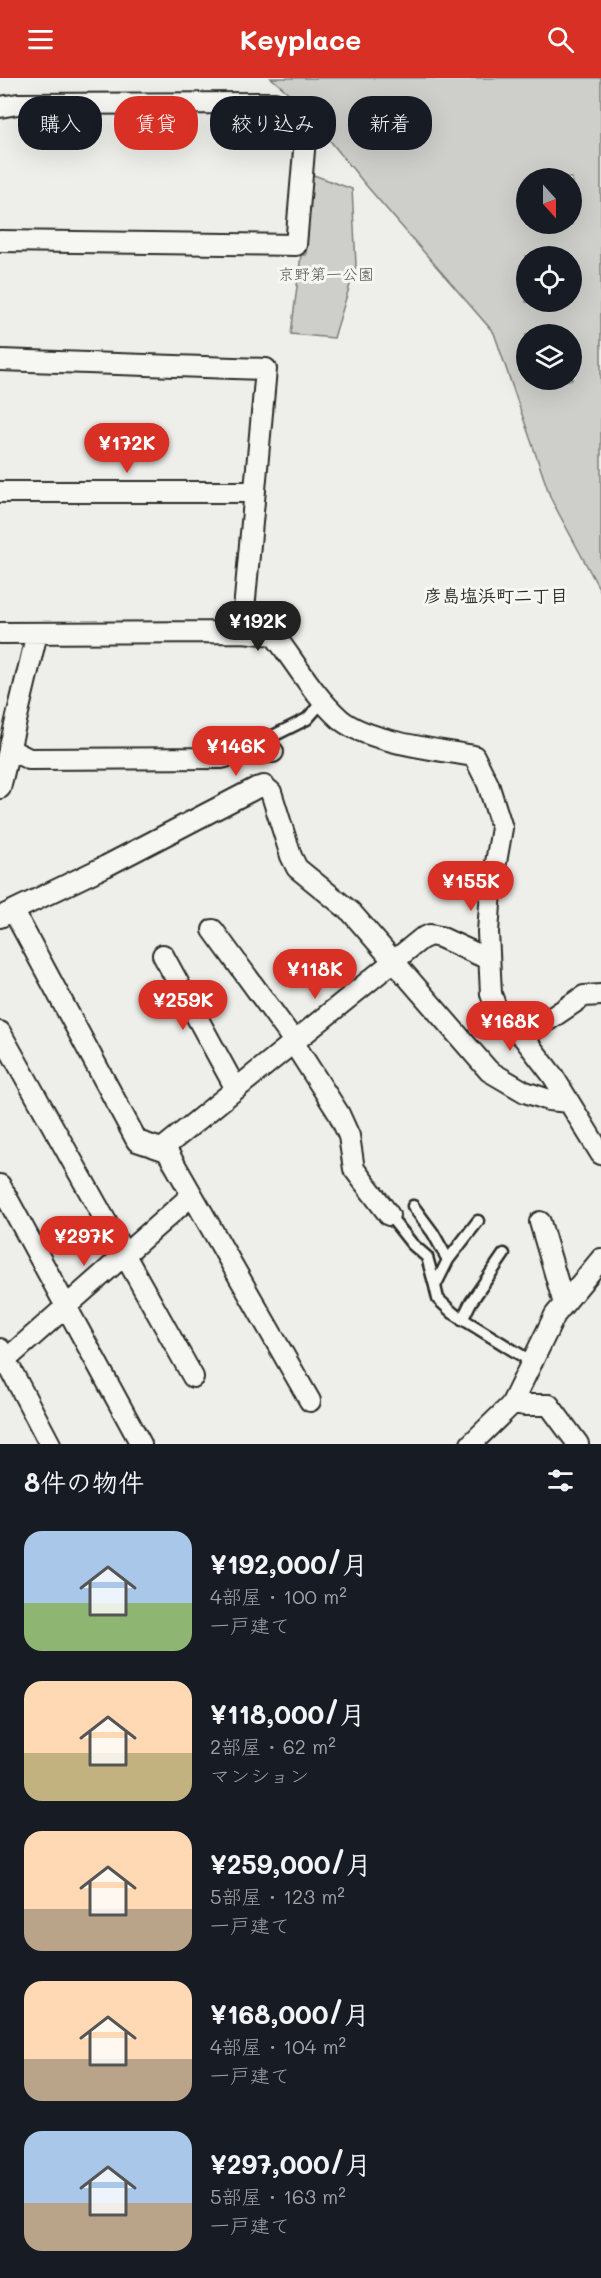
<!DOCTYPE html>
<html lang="ja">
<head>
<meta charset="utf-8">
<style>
	body { margin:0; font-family:Mali,"Klee One",sans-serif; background:#242831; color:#f1f3f6; height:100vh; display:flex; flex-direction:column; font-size:22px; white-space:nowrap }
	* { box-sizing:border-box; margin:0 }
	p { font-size:20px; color:#9ea1a6 }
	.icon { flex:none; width:33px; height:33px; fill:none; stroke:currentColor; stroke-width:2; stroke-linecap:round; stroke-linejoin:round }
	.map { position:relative; height:1366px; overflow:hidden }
	.sheet { display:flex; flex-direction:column; background:#171b24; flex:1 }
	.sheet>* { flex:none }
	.guide { position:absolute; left:18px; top:18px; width:566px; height:54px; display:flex; gap:12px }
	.needle { width:39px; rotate:159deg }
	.buttons { position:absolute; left:516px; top:90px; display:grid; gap:12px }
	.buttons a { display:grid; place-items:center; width:66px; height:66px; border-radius:50%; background:#171b24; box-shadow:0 6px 24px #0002; font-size:30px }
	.price { position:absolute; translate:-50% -51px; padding:0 14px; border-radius:21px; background:#d93025; color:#fff; font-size:20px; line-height:39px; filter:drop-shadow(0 2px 3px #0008) }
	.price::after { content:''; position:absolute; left:50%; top:36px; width:18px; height:14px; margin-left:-9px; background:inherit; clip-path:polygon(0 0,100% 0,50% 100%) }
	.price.selected { background:#222; color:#fff }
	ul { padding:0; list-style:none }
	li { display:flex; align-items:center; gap:18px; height:150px; padding:0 24px }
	li span { display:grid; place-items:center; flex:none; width:168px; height:120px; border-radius:18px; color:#555 }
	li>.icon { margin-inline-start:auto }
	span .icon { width:72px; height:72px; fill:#fffc; stroke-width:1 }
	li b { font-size:26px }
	h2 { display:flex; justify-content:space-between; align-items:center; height:72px; padding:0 24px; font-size:26px }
	.chip { padding:0 21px; border-radius:24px; background:#171b24; box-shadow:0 6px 24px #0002; font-size:21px; line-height:54px }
	.chip.selected { background:#d93025; color:#fff }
	header { display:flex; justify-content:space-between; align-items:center; height:78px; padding:0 24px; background:#d93025; color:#fff; font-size:27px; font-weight:700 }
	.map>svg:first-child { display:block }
	.green { fill:#cececa; stroke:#7c7c7a; stroke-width:1.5; fill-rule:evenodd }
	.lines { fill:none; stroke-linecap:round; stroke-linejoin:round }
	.service-casing { stroke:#2b2b2b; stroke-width:15 }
	.minor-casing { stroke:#2b2b2b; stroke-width:24 }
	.service { stroke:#f6f6f2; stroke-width:10 }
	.minor { stroke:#f6f6f2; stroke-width:20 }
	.labels { text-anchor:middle; stroke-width:6; stroke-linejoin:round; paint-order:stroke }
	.park-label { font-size:16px; fill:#545453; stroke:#f6f6f2 }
	.neighbourhood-label { font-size:18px; font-weight:bold; fill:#2b2b2b; stroke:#f6f6f2 }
</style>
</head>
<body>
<header><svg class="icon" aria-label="menu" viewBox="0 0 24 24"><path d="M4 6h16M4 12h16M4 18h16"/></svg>Keyplace<svg class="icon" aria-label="search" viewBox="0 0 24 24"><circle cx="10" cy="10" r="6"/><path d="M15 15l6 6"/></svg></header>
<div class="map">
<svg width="601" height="1366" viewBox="0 0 601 1366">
	<rect width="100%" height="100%" fill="#eeeeea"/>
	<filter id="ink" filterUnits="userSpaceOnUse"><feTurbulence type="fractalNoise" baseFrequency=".0167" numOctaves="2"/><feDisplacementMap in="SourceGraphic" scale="12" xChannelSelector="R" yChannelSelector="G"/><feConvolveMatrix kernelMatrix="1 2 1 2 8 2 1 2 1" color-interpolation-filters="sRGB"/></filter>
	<g filter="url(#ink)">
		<path class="green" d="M271,0H601V514L551,421L494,255L365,106L298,23ZM526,100H572V146H526ZM526,178H572V224H526ZM526,256H572V302H526Z
			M311,96L352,111L356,187L334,260L291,256L301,177H306Z"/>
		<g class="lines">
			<g class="service-casing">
				<path id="service" d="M273,674L269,660L307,641L323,623
					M413,1128L433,1155L448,1182
					M389,1137L412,1166L427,1179L435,1208
					M478,1143L448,1182L435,1208L438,1221L453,1235L532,1284
					M462,1242L471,1224L504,1176"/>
			</g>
			<g class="minor-casing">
				<path id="minor" d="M0,29L18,26L275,25L292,35L305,61L296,167L0,163
					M0,282L266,291L242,554
					M0,414H255
					M0,555L242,554L274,557C296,585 313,617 340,641C367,664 439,672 474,678L488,706L502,750L491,813L488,854L491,916L499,938L523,959
					M9,671L29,681L222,680L239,675L273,674
					M0,710L37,555
					M14,834L137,1063L167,1073L310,1323
					M0,839L106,788L256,710L264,708L271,714L291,778L297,790L351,834L489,993L525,1014L549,1022L569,1024
					M213,852L294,963
					M163,877L236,1011
					M601,917L584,918L523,959L553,998L601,1076
					M0,954L193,1299
					M293,964L339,1036L349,1058L354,1091L389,1137
					M162,1071L421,861L430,857L440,859L488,881
					M0,1107L141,1366
					M540,1144L564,1226
					M0,1271L50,1366
					M0,1287L192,1117
					M513,1324L524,1327H549L578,1366
					M471,1366L511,1327L555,1237L601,1181"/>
			</g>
			<use href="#service" class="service"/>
			<use href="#minor" class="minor"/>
		</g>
	</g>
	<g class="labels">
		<g class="park-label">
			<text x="326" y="202">京野第一公園</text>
		</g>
		<g class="neighbourhood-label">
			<text x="496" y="524">彦島塩浜町二丁目</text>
		</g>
	</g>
</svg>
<div class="buttons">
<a><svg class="needle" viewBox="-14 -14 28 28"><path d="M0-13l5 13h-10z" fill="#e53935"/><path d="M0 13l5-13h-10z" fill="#9ea1a6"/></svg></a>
<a><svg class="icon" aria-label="locate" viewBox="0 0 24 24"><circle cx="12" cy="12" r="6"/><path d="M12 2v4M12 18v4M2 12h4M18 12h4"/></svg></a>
<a><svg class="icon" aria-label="layers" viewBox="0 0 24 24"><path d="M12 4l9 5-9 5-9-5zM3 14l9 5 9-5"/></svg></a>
</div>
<b class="price" style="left:127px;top:396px">¥172K</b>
<b class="price selected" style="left:258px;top:574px">¥192K</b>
<b class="price" style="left:236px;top:699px">¥146K</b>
<b class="price" style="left:471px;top:834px">¥155K</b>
<b class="price" style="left:315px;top:922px">¥118K</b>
<b class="price" style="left:183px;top:953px">¥259K</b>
<b class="price" style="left:510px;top:974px">¥168K</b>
<b class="price" style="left:84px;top:1189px">¥297K</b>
<div class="guide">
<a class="chip">購入</a>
<a class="chip selected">賃貸</a>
<a class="chip">絞り込み</a>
<a class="chip">新着</a>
</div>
</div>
<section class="sheet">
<h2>8件の物件<svg class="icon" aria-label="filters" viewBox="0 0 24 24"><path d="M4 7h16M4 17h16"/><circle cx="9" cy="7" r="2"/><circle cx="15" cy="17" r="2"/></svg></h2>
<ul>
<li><span style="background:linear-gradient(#a9c7e8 60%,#8fb573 0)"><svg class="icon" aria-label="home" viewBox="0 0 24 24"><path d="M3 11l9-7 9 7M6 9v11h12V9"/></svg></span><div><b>¥192,000/月</b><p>4部屋 · 100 m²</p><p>一戸建て</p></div></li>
<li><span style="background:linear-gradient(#ffd9b3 60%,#c2b280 0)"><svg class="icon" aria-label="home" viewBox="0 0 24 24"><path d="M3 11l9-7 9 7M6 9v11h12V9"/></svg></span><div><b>¥118,000/月</b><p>2部屋 · 62 m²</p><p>マンション</p></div></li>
<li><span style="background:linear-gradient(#ffd9b3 65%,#b9a48a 0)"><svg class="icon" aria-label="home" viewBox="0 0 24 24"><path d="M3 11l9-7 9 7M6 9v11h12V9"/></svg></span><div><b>¥259,000/月</b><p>5部屋 · 123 m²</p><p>一戸建て</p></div></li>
<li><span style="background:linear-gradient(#ffd9b3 65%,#b9a48a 0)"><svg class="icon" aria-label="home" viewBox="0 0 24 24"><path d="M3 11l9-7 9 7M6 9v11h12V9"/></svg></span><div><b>¥168,000/月</b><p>4部屋 · 104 m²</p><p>一戸建て</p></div></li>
<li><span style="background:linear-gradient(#a9c7e8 60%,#b9a48a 0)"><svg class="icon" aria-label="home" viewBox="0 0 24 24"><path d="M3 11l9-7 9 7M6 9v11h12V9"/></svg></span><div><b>¥297,000/月</b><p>5部屋 · 163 m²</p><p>一戸建て</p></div></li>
</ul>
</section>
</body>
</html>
